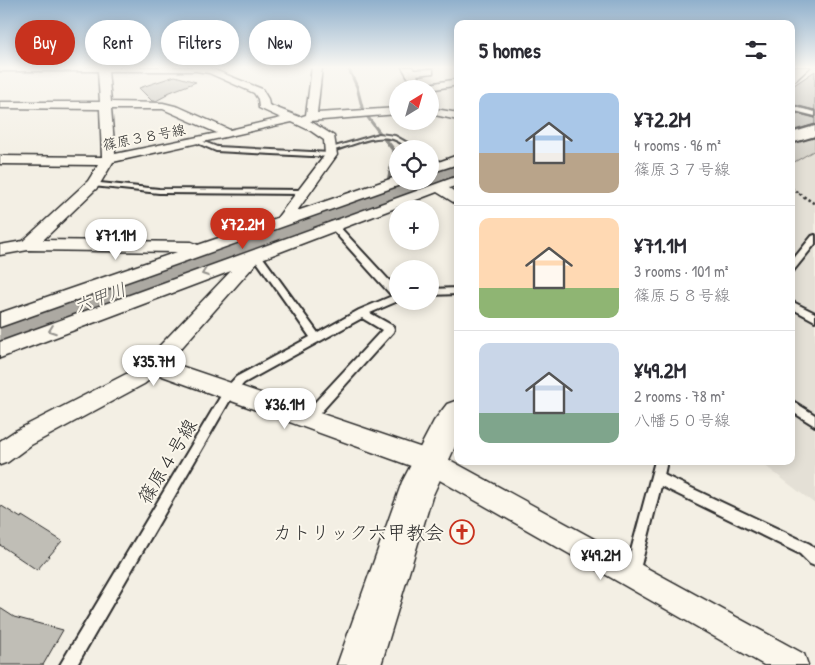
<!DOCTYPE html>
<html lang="en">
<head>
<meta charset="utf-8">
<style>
	body { margin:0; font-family:"Patrick Hand","Klee One",sans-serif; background:#f7f7f7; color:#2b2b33; height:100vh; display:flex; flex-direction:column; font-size:19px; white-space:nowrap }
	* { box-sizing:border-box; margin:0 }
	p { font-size:16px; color:#7c7c81 }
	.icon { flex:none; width:28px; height:28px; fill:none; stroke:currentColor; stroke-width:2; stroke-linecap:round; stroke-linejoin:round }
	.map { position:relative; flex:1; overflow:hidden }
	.panel { position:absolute; left:454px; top:20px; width:341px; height:445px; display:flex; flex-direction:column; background:#fff; border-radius:10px; box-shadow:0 2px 12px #0003 }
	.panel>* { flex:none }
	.top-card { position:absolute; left:15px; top:20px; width:364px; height:45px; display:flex; gap:10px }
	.needle { width:32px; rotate:37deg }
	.buttons { position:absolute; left:389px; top:80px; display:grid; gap:10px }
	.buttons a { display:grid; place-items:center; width:50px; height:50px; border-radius:50%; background:#fff; box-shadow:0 2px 12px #0003; font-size:25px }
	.price { position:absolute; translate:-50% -42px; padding:0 11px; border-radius:18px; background:#fff; color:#222; font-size:16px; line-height:32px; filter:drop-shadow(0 1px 2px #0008) }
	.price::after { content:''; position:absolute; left:50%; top:30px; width:15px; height:11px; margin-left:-8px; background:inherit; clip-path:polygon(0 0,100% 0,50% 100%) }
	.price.current { background:#c8321e; color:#fff }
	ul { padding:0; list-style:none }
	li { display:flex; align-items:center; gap:15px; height:125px; padding:0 25px }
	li+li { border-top:1px solid #e1e1e2 }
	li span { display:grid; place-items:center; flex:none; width:140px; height:100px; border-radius:10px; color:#555 }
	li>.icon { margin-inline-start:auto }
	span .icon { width:60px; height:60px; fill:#fffc; stroke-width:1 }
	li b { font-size:21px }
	h2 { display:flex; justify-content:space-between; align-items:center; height:60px; padding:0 25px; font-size:21px }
	.tag { padding:0 18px; border-radius:22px; background:#fff; box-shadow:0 2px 12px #0003; font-size:18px; line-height:45px }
	.tag.current { background:#c8321e; color:#fff }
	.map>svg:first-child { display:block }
	.built { fill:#e4e0d6 }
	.green { fill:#d5d2c9; stroke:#807e7a }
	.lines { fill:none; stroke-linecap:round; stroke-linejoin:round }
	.stream-far1 { stroke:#787772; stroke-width:3 }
	.stream { stroke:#787772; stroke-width:4 }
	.river { fill:#aca9a2; fill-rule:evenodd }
	.building { fill:#c0beb6; stroke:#2b2b2b }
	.service-casing { stroke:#2b2b2b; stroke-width:4 }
	.minor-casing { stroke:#2b2b2b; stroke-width:3 }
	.tertiary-casing { stroke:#2b2b2b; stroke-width:4 }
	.primary-casing { stroke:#2b2b2b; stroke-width:3 }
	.path { stroke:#2b2b2b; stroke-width:2.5; stroke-dasharray:2.5 2.5; stroke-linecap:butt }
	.service { fill:#fbf7ec; fill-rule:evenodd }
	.minor { fill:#fbf7ec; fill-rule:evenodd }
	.tertiary { fill:#fbf7ec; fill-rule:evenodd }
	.primary { fill:#fbf7ec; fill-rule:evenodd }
	.oneway { stroke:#93918c }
	.labels { text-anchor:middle; stroke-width:4; stroke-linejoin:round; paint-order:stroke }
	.far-street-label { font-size:14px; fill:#2b2b2b; stroke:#fbf7ec }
	.water-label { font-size:18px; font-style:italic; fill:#585755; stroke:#fbf7ec }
	.near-street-label { font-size:19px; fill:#2b2b2b; stroke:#fbf7ec }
	.near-poi-label { font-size:19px; fill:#2b2b2b; stroke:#fbf7ec; text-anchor:end }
</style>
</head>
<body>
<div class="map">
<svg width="815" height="665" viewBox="0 0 815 665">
	<rect width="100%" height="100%" fill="#f3efe4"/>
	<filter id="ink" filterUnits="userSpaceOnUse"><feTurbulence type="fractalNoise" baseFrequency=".02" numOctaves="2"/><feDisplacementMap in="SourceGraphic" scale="10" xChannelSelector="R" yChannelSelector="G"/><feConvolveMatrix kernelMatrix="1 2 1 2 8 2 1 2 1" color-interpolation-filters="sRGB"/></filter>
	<g filter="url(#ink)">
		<path class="built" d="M815,137V504L759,461H791V142Z"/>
		<path class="green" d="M815,138V150L791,164V143Z"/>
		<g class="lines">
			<path class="stream-far1" d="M348,67L357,87L363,111L386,141"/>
			<path class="stream" d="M385,196L395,152L385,139"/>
			<path class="river" d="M458,164V177L0,345V321L404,181H430V173Z"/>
		</g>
		<path class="building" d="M815,71V110L791,104V87Z
			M175,76L196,82L165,94L167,95L156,101H152L139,88Z
			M791,112L815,118V124L791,131Z
			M0,505L21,518L22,516L62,541L37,570L0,545Z
			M0,608L14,617L63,630L43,665H0Z"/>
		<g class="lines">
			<g class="service-casing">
				<path id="service" d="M791,106L815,112V116L791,110Z
					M379,134L395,136L418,149C405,149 401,140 389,138C370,135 349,147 331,151L328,149Z
					M195,140H199L217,147L331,153L334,155L331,157L216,151L195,142Z
					M430,156L443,164V166H439L430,161Z
					M90,182L159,189L304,190L308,192L304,194L159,193L93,186H90Z
					M333,222L336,223L398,290V301L370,313L393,326L394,329L393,332L312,422L308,423L304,422L302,418L304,414L382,330L362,318L244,383L233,395L77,665H60L225,389L236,377L310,337L253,256L252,254L253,252H259L318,333L359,310L392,296L330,227V223Z
					M815,235V244L794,270L791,271V262L812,236Z
					M458,288V294L430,295V289Z
					M791,301L815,313V321L791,308Z
					M791,400L815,415V426L791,411Z
					M655,461H667L664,475L810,544L815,549V566L810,564L800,554L661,486L639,573L637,578L632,580L627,578L625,573Z"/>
			</g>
			<g class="minor-casing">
				<path id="minor" d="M0,67H207L262,89L268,99L269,105L300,117L306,115L312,67H322L317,113L398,108V114L310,121L334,136L337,155L297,211L393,178L398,177V181H405L403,184L0,327V313L177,252L28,250L0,255V245L23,241L88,181L98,165L0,164V156L102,157L100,109L0,108V102H100L98,71H0ZM108,71H196L209,73L254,93L258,99L259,108L281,118L230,130L179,107L163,103L111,102ZM111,109H163L217,133L115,154ZM292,122L311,131L324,140L325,155L277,218L198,245L191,242L43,240L98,187L113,162Z
					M402,67H412L414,70L433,69V73L417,75L423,85L458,79V85L430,90V89H415Z
					M430,108L458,113V120L430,114Z
					M458,155V164L430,173V165Z
					M458,176V185L449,188L458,194V205L437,192L259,260L169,362L437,453L804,654L808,665H764L422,470L157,374L144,384L31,445L8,462L0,465V441L15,431L130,372L147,359L231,271L0,358V342Z"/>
			</g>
			<g class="tertiary-casing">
				<path id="tertiary" d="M815,126V136L791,143V133Z"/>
			</g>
			<g class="primary-casing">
				<path id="primary" d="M794,67H810L796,80L791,81V69Z
					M458,400V440L432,497L381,665H337L402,482L434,421L447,404Z"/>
			</g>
			<path class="path" d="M791,188L815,204"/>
			<use href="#service" class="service"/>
			<use href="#minor" class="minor"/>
			<use href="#tertiary" class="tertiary"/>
			<use href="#primary" class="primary"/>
		</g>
		<defs><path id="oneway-chevron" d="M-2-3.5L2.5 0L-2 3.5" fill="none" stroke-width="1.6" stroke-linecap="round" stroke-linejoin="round" transform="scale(1.25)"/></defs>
		<g class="oneway">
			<use href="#oneway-chevron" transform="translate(205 273) rotate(160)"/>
			<use href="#oneway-chevron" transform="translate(52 330) rotate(160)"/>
		</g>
	</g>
	<linearGradient id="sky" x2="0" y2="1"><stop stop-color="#90b0cc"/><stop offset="0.42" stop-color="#faf8f3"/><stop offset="1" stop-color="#faf8f3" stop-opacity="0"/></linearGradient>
	<rect width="815" height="160" fill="url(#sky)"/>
	<defs>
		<g id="church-ring" transform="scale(1.25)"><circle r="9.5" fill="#fbf7ec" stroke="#c8321e" stroke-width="1.5"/><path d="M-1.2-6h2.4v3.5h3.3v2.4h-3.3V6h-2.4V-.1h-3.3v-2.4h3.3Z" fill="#c8321e"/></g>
	</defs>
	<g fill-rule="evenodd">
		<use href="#church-ring" x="462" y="532"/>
	</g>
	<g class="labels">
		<g class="far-street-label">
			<text transform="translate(144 137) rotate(-11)" y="5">篠原３８号線</text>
		</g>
		<g class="water-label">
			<text transform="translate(100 298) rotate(-20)" y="6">六甲川</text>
		</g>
		<g class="near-street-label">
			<text transform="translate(167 461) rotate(-59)" y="7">篠原４号線</text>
		</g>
		<g class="near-poi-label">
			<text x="444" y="539">カトリック六甲教会</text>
		</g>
	</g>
</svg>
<div class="buttons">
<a><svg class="needle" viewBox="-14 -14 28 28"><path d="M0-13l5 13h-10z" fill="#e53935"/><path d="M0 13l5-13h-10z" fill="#7c7c81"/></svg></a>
<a><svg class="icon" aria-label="locate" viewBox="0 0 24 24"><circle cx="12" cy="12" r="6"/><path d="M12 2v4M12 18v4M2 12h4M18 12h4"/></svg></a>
<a>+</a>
<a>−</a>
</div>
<b class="price current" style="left:243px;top:250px">¥72.2M</b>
<b class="price" style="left:116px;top:261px">¥71.1M</b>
<b class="price" style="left:154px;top:387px">¥35.7M</b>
<b class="price" style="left:285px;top:430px">¥36.1M</b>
<b class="price" style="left:601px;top:581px">¥49.2M</b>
<div class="top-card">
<a class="tag current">Buy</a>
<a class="tag">Rent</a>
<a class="tag">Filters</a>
<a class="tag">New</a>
</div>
<section class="panel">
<h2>5 homes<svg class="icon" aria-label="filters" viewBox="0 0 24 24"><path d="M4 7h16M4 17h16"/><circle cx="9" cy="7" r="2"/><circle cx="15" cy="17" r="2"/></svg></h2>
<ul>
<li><span style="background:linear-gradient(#a9c7e8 60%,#b9a48a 0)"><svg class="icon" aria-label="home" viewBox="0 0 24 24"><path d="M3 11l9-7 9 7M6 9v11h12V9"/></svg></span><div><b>¥72.2M</b><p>4 rooms · 96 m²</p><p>篠原３７号線</p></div></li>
<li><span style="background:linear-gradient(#ffd9b3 70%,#8fb573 0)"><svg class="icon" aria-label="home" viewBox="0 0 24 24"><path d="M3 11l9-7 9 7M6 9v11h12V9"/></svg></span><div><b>¥71.1M</b><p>3 rooms · 101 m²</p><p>篠原５８号線</p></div></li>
<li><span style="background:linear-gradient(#c9d6e8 70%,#7fa58c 0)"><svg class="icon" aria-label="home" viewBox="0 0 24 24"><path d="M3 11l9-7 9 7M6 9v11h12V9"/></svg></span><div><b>¥49.2M</b><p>2 rooms · 78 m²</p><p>八幡５０号線</p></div></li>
</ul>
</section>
</div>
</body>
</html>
